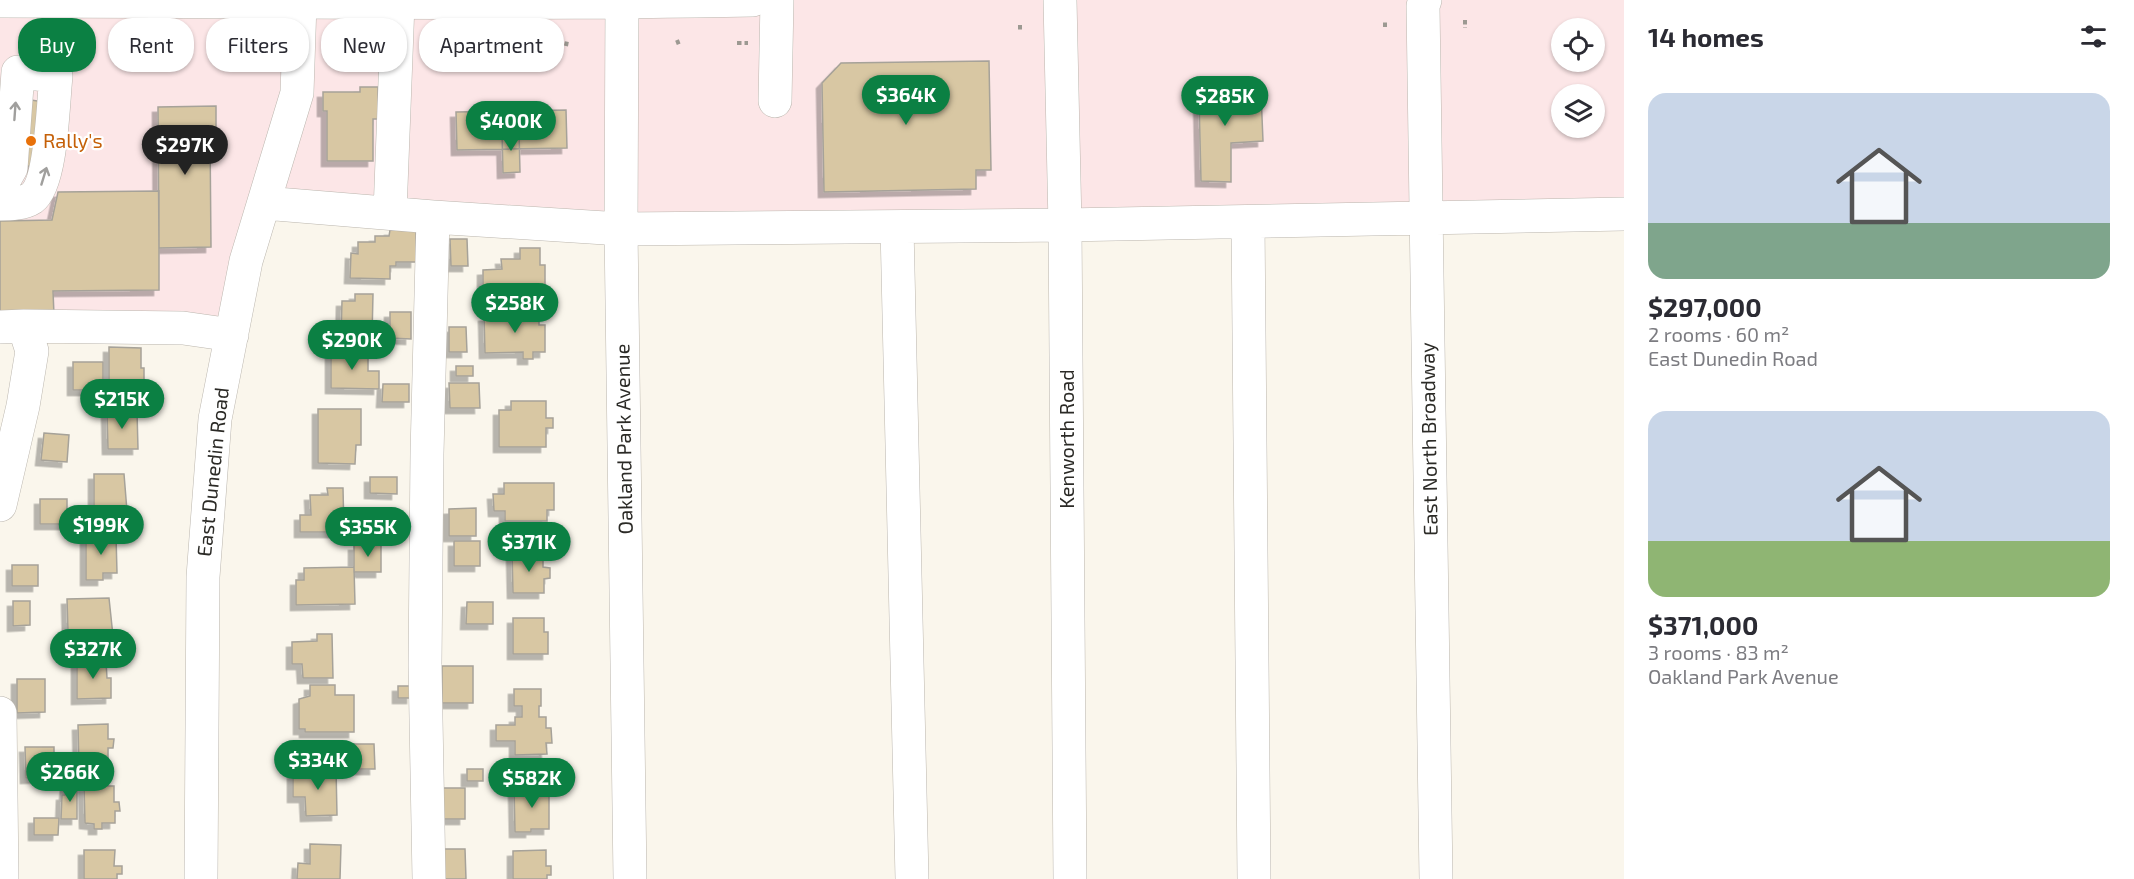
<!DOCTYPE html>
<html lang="en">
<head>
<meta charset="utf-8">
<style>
	body { margin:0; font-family:"Exo 2",sans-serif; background:#f7f7f7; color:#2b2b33; height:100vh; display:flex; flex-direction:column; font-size:22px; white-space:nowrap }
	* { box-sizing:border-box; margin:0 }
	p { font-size:20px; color:#7c7c81 }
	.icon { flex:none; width:33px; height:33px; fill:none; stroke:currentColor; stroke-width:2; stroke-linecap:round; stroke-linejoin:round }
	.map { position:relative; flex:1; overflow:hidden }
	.panel { display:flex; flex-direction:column; background:#fff; width:510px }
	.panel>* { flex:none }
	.top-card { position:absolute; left:18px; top:18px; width:570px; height:54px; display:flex; gap:12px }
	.buttons { position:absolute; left:1551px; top:18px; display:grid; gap:12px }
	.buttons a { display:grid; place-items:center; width:54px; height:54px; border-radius:50%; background:#fff; box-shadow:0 2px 4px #0004; font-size:30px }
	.price { position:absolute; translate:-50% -51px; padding:0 14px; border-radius:21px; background:#0b8043; color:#fff; font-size:20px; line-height:39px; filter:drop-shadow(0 2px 3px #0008) }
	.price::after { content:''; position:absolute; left:50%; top:36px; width:18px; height:14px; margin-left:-9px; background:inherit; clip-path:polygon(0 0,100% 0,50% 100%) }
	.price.on { background:#222; color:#fff }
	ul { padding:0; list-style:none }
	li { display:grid; align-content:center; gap:12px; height:318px; padding:0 24px }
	li span { display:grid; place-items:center; height:186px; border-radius:18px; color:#555 }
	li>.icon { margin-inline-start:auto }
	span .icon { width:108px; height:108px; fill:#fffc; stroke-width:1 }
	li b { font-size:26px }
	h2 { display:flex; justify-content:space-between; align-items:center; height:72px; padding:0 24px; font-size:26px }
	.tag { padding:0 21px; border-radius:24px; background:#fff; box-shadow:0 2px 4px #0004; font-size:21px; line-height:54px }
	.tag.on { background:#0b8043; color:#fff }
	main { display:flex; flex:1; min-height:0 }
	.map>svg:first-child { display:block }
	.commercial { fill:#fce6e7; fill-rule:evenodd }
	.building { fill:#d8c7a3; stroke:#a6a299; stroke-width:1.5; filter:url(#shadow) }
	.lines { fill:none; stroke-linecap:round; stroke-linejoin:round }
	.minor-casing { stroke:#bbb6ae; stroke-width:34 }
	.major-casing { stroke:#bbb6ae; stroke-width:34 }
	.path { stroke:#9c9992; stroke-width:4; stroke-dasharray:4.5 3; stroke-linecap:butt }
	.minor { stroke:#fff; stroke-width:33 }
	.major { stroke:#fff; stroke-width:33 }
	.oneway { stroke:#a09f9d }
	.food-dot { fill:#e8710a; stroke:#fff; stroke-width:2 }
	.labels { text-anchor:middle; stroke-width:4.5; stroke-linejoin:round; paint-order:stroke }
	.food-label { font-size:20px; fill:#c56008; stroke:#fff; text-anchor:start }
	.street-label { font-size:20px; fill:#2b2a26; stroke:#fff }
</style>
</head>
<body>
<main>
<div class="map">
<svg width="1624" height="879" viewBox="0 0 1624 879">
	<defs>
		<filter id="shadow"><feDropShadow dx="-5.5" dy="5.5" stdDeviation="0" flood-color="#0004"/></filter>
	</defs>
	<rect width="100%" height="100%" fill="#faf6ec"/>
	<path class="commercial" d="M0,0H1624V220L257,211L224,331H0ZM1562,28H1594V62H1562ZM1562,94H1594V128H1562Z"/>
	<path class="building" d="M989,61L991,170H976V189L824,192L822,83L841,63Z
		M1234,85V95L1261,93L1263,141L1231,143V182L1201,181L1199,98L1190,99L1191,87Z
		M360,87H378V119H373V161H327V111H323V92H360Z
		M25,99L50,103L35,167L20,165Z
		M216,106V133H210L211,247L159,248L158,107Z
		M566,110L567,148L457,150L456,112Z
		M502,132H519L520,172L503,173Z
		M159,191V290L53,291L54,315H0V221L52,220L58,192Z
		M390,230L416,231V262H396V266H390V279L350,278L351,253L358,254V242H375V236H389Z
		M450,239H467L468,266H451Z
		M520,248H540V265H545V293H483V270L502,269L501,259H520Z
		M355,294H373L372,338L341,337L342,301H355Z
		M520,309H539V325H545V352H533V359H523V352L485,353L484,316L503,315V320H520Z
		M390,312H411V339L390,338Z
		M449,327H466L467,352H449Z
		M109,347L141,348V368H144V392H109Z
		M331,350H368V371H379V389L331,388Z
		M73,362H103V390H73Z
		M456,366H473V376H456Z
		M449,383H479L480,408H450Z
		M383,384H409V402H382Z
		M511,401H546V418H553V428H546V447H499V410H511Z
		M318,409H361V445H356L355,464L318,463Z
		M107,411H137L138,449H108Z
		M44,433L69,435L67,462L41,460Z
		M94,474H124L127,511H94Z
		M370,477H397V494L370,493Z
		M504,483H554V510H547V521H505V511H494L493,494H504Z
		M327,488H343L344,532H300V515H311L310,495H328Z
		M40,499H67V524H40Z
		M476,508V536H449V509Z
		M116,535L117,573H103V580H86V536Z
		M454,541H480V566H454Z
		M354,545H381V572H354Z
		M512,552H543V567L550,568V578L544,579V593H513Z
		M12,565H38V586H12Z
		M354,567L355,604L296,605V580H304V568Z
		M109,598L113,636H96L97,643H80V631H68L67,599Z
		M13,601H30V625L13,626Z
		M467,602H493V624H466Z
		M513,618H544V632H548V654H513Z
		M317,634H332L333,678H303L302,664H292V642L317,641Z
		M77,661H106L107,678H111V698L77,699Z
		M442,666H473V703H442Z
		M17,679H45V712L17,713Z
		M310,685H335V695H354V732H305V729H299V699L310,696Z
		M398,686H412V698H398Z
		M514,689H541V706H539V717H546V728H551L552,743H546L547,754L515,755V741H496V725H515V717H522V706H514Z
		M108,724V739H114L113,748H108V768H79L78,725Z
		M348,744H374L375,769H348Z
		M25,747H54V777L26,778Z
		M319,767H336L337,815L306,816L305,797H293V773H319Z
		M467,769H483V781H467Z
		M66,784L77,785V819H61L62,795H65Z
		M84,786H114V802H119L120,811H115V823H102V829H94V824L85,823Z
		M549,787V829H531V832H515L514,788Z
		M438,788H465V819H439Z
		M34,818H59L58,835H34Z
		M310,844L341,845L340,879H297L298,863L310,864Z
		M437,849H465L466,879H438Z
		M84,850H115L114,866H122V874H117V879H84Z
		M546,850V866H551V875H547V879H513V851Z"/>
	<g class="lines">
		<g class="minor-casing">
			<path id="minor" d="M1060,0L1065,225L1070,879
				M1425,0L1423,6L1436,879
				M775,101L777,0
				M0,187L11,168L18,72L56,76C53,101 52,183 32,198C23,204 10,204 0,204
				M264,203L433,217L621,229L1065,225L1624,214
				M390,213L398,3
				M1248,222L1254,879
				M897,227L912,879
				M24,326L183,328L232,335
				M0,327L24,326L32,351L23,406L0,505
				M0,713L2,879
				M201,879L203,577L215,419L246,261L297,93L300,3
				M429,879L425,665L427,454L433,217"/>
		</g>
		<g class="major-casing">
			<path id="major" d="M622,0L621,229L630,879
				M0,1C251,1 502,5 753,0"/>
		</g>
		<path class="path" d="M1465,20V28
			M1020,25V31
			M1385,27V21
			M677,40L679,45
			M737,43H748
			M566,46L567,41"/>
		<use href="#minor" class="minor"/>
		<use href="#major" class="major"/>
	</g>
	<defs><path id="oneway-shaft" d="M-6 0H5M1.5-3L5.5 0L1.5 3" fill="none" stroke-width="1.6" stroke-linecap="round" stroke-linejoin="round" transform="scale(1.5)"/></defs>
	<g class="oneway">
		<use href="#oneway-shaft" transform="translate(15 111) rotate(-86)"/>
		<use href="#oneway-shaft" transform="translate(44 176) rotate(-73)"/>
	</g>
	<circle class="food-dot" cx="31" cy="141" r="6"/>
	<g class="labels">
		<g class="food-label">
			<text x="43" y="148">Rally's</text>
		</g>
		<g class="street-label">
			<text transform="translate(624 439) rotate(-91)" y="7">Oakland Park Avenue</text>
			<text transform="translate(1067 439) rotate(-90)" y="7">Kenworth Road</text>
			<text transform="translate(1429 439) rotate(-91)" y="7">East North Broadway</text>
			<text transform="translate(213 472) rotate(-84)" y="7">East Dunedin Road</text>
		</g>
	</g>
</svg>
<div class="buttons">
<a><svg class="icon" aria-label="locate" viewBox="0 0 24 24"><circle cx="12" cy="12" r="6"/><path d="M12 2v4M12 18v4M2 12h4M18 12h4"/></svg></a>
<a><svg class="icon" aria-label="layers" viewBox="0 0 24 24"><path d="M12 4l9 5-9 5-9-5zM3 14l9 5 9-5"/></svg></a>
</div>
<b class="price" style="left:906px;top:126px">$364K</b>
<b class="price" style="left:1225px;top:127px">$285K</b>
<b class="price" style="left:511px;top:152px">$400K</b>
<b class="price on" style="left:185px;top:176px">$297K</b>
<b class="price" style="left:515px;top:334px">$258K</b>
<b class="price" style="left:352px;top:371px">$290K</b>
<b class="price" style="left:122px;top:430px">$215K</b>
<b class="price" style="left:101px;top:556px">$199K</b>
<b class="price" style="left:368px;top:558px">$355K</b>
<b class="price" style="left:529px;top:573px">$371K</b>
<b class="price" style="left:93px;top:680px">$327K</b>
<b class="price" style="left:318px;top:791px">$334K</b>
<b class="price" style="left:70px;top:803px">$266K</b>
<b class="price" style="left:532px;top:809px">$582K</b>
<div class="top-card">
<a class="tag on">Buy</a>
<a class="tag">Rent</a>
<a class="tag">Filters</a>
<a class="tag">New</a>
<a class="tag">Apartment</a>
</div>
</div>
<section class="panel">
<h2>14 homes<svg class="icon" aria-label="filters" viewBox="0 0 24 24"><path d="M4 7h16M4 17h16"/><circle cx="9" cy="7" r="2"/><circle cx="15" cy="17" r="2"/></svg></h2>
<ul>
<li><span style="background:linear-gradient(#c9d6e8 70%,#7fa58c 0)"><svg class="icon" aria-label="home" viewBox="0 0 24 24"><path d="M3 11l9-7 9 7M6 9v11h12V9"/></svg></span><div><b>$297,000</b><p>2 rooms · 60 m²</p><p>East Dunedin Road</p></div></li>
<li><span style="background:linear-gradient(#c9d6e8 70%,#8fb573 0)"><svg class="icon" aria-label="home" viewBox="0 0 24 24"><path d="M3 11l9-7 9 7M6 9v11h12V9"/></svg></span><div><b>$371,000</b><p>3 rooms · 83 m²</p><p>Oakland Park Avenue</p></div></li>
</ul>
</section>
</main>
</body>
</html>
